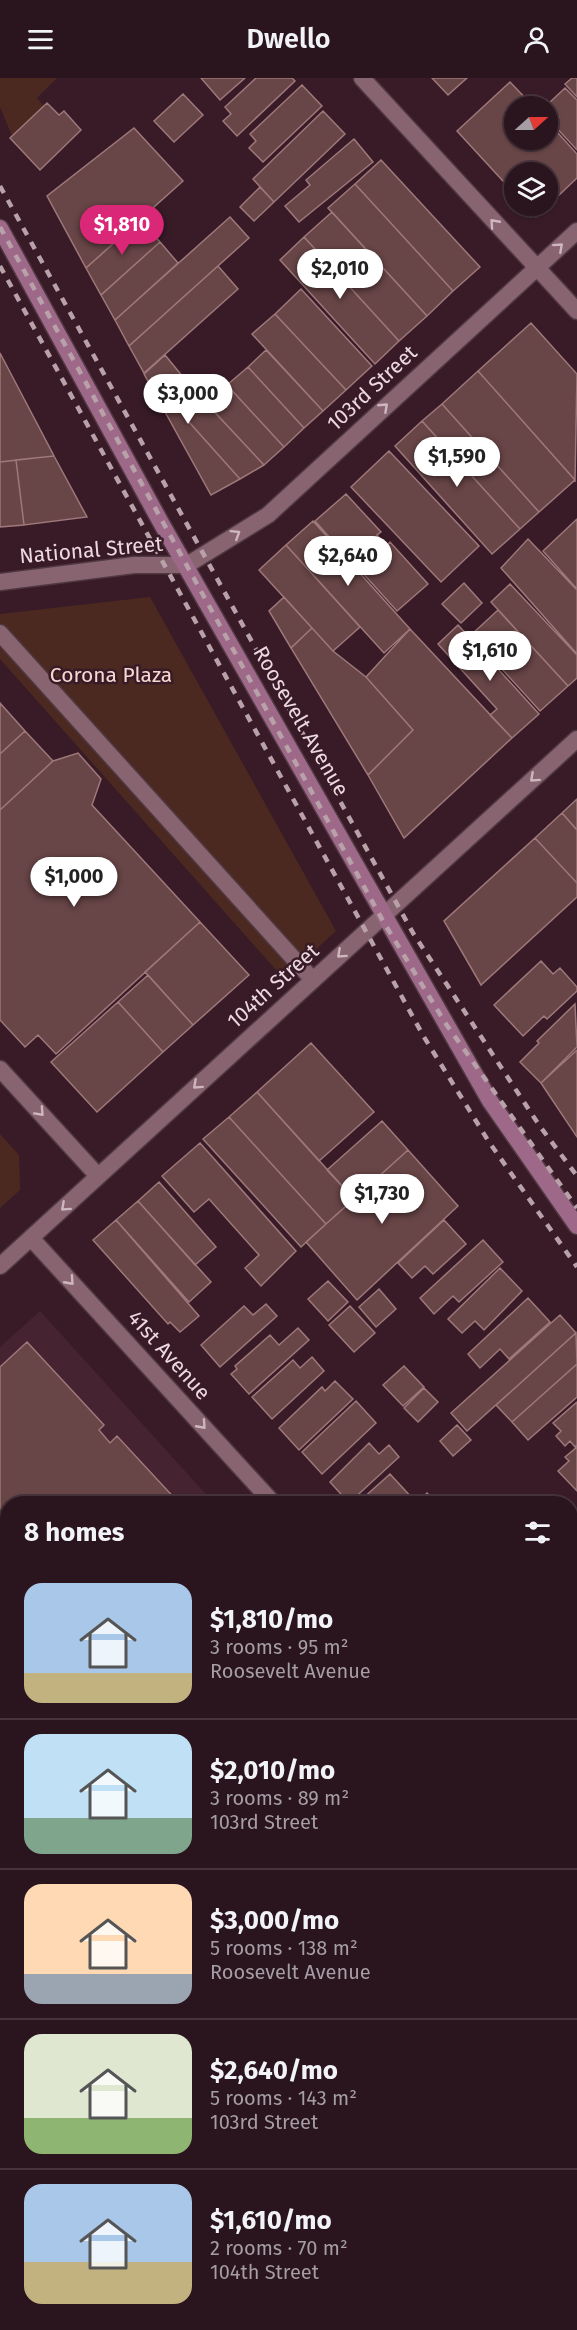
<!DOCTYPE html>
<html lang="en">
<head>
<meta charset="utf-8">
<style>
	body { margin:0; font-family:"Fira Sans",sans-serif; background:#321d26; color:#f1f3f6; height:100vh; display:flex; flex-direction:column; font-size:22px; white-space:nowrap }
	* { box-sizing:border-box; margin:0 }
	p { font-size:20px; color:#a59ea4 }
	.icon { flex:none; width:33px; height:33px; fill:none; stroke:currentColor; stroke-width:2; stroke-linecap:round; stroke-linejoin:round }
	.map { position:relative; flex:1; overflow:hidden }
	.sheet { position:absolute; left:0px; top:1418px; width:578px; height:836px; display:flex; flex-direction:column; background:#2a141d; border-radius:24px 24px 0 0; box-shadow:0 2px 4px #0004,0 0 0 2px #46333b }
	.sheet>* { flex:none }
	.needle { width:39px; rotate:69deg }
	.buttons { position:absolute; left:504px; top:18px; display:grid; gap:12px }
	.buttons a { display:grid; place-items:center; width:54px; height:54px; border-radius:50%; background:#2a141d; box-shadow:0 2px 4px #0004,0 0 0 2px #46333b; font-size:30px }
	.price { position:absolute; translate:-50% -51px; padding:0 14px; border-radius:21px; background:#fff; color:#222; font-size:20px; line-height:39px; filter:drop-shadow(0 2px 3px #0008) }
	.price::after { content:''; position:absolute; left:50%; top:36px; width:18px; height:14px; margin-left:-9px; background:inherit; clip-path:polygon(0 0,100% 0,50% 100%) }
	.price.current { background:#db2777; color:#fff }
	ul { padding:0; list-style:none }
	li { display:flex; align-items:center; gap:18px; height:150px; padding:0 24px }
	li+li { border-top:2px solid #46333b }
	li span { display:grid; place-items:center; flex:none; width:168px; height:120px; border-radius:18px; color:#555 }
	li>.icon { margin-inline-start:auto }
	span .icon { width:72px; height:72px; fill:#fffc; stroke-width:1 }
	li b { font-size:26px }
	h2 { display:flex; justify-content:space-between; align-items:center; height:72px; padding:0 24px; font-size:26px }
	header { display:flex; justify-content:space-between; align-items:center; height:78px; padding:0 24px; background:#2a141d; font-size:27px; font-weight:600 }
	.map>svg:first-child { display:block }
	.built { fill:#452331 }
	.green { fill:#4b2920 }
	.building { fill:#684547; stroke:#9e787a; stroke-width:1.5 }
	.lines { fill:none; stroke-linecap:round; stroke-linejoin:round }
	.pedestrian-casing { stroke:#503842; stroke-width:19 }
	.minor-casing { stroke:#503842; stroke-width:19 }
	.secondary-casing { stroke:#503842; stroke-width:19 }
	.pedestrian { stroke:#876470; stroke-width:16 }
	.minor { stroke:#876470; stroke-width:16 }
	.secondary { stroke:#9e6988; stroke-width:16 }
	.rail { stroke:#b8a1a9; stroke-width:4.5; stroke-dasharray:8 8; stroke-linecap:butt }
	.oneway { stroke:#ceb6be }
	.labels { text-anchor:middle; stroke-width:5; stroke-linejoin:round; paint-order:stroke }
	.street-label { font-size:21px; fill:#edd9df; stroke:#381b27 }
	.park-label { font-size:21px; fill:#f6d8d0; stroke:#381b27 }
</style>
</head>
<body>
<header><svg class="icon" aria-label="menu" viewBox="0 0 24 24"><path d="M4 6h16M4 12h16M4 18h16"/></svg>Dwello<svg class="icon" aria-label="person" viewBox="0 0 24 24"><circle cx="12" cy="8" r="4"/><path d="M4 21q1-7 8-7t8 7"/></svg></header>
<div class="map">
<svg width="577" height="2252" viewBox="0 0 577 2252">
	<rect width="100%" height="100%" fill="#381b27"/>
	<path class="built" d="M40,1233L214,1425H8L7,1658L0,1649V1269Z"/>
	<path class="green" d="M0,0H57L37,20L44,28L12,58L0,29Z
		M150,519L336,853L284,901L0,581V536Z
		M0,1056L19,1077L20,1112L0,1130Z
		M163,2246H217L209,2252H156Z"/>
	<path class="building" d="M201,0H245L220,22Z
		M256,0H292L295,3L237,58L223,43L231,36L225,29Z
		M432,0H467L448,17Z
		M572,0H577V19L565,6Z
		M510,4L533,28H514V62H548V44L577,76V100L536,139L526,128H548V94H514V115L457,53Z
		M302,7L322,28L263,84L249,70L256,63L250,56Z
		M565,10L577,22V72L552,45L559,39L547,27Z
		M183,16L203,37L174,64L154,43Z
		M47,25L59,37L64,33L81,52L40,92L10,60Z
		M323,33L345,56L274,124L253,101Z
		M134,50L183,103L86,190L47,118Z
		M354,61L373,84L299,144L285,128L310,107L306,102Z
		M381,82L480,189L453,213L355,106Z
		M355,106L453,213L427,238L328,130Z
		M260,109L274,124L254,143L240,129Z
		M332,134L427,238L399,263L304,159Z
		M230,139L249,160L129,268L115,242Z
		M140,142L160,164L101,217L86,190Z
		M304,159L399,263L375,286L280,182Z
		M160,164L178,185L115,242L101,217Z
		M218,188L238,211L144,295L129,268Z
		M301,211L372,288L346,312L275,236Z
		M275,236L346,312L323,333L252,256Z
		M531,245L577,296L575,402L478,293Z
		M266,272L323,333L304,350L248,289Z
		M0,275L54,378L0,384Z
		M165,277L197,316L180,331L189,344L240,401L211,417L144,296Z
		M248,289L304,350L284,369L227,307Z
		M478,293L575,402L539,434L442,326Z
		M227,307L284,369L264,387L207,326Z
		M197,316L207,326L264,387L240,401L189,344L180,331Z
		M442,326L539,434L520,451L422,343Z
		M422,343L520,451L492,476L395,368Z
		M389,373L479,468L441,504L351,409Z
		M54,378L87,439L24,447L16,382Z
		M16,382L24,447L0,449V384Z
		M346,416L381,454L377,457L386,468L390,464L428,506L397,533L360,492L364,488L355,478L350,482L315,443Z
		M577,441V511L543,473Z
		M313,443L410,551L384,575L286,467Z
		M528,461L577,512V576L501,490Z
		M286,467L360,549L333,573L259,492Z
		M464,505L482,525L461,545L442,526Z
		M510,506L577,577V600L568,608L491,524Z
		M284,519L312,550L291,570L269,533Z
		M498,532L568,608L540,633L471,557Z
		M458,547L539,636L512,660L490,637L497,631L438,566Z
		M312,550L333,573L366,599L413,652L368,697L291,570Z
		M410,551L512,660L404,760L368,697L413,652L366,599Z
		M0,625L25,653L0,676Z
		M25,653L53,683L0,732V676Z
		M78,675L101,701L92,727L200,844L56,976L38,957L25,969L0,942V732L53,683Z
		M577,721V752L562,735Z
		M562,735L577,752V805L535,760Z
		M535,760L577,805V819L481,907L444,843Z
		M200,844L249,897L193,947L145,894Z
		M541,883L553,896L560,890L577,909V913L547,941L544,938L523,958L494,927Z
		M148,897L193,947L163,974L118,924Z
		M118,924L163,974L97,1034L51,984Z
		M575,926L577,969L541,1005L520,984L539,965L537,963Z
		M311,965L374,1034L319,1083L257,1014Z
		M577,972V1059L541,1005Z
		M257,1014L354,1121L326,1146L229,1039Z
		M229,1039L326,1146L301,1169L203,1061Z
		M382,1043L408,1072L354,1121L327,1092Z
		M200,1065L296,1173L261,1208L245,1190L259,1177L209,1121L194,1134L162,1098Z
		M408,1072L458,1128L357,1222L306,1164Z
		M159,1104L216,1169L195,1187L138,1123Z
		M138,1123L211,1204L189,1224L116,1142Z
		M116,1142L199,1238L180,1254L170,1244L168,1246L93,1162Z
		M444,1142L466,1166L433,1196L425,1188L412,1200L398,1185Z
		M483,1162L503,1184L459,1224L453,1218L434,1236L420,1220Z
		M500,1190L522,1213L484,1252L475,1243L462,1255L448,1241Z
		M328,1203L348,1224L328,1243L308,1221Z
		M379,1211L396,1231L376,1249L359,1229Z
		M528,1220L550,1244L509,1281L500,1271L480,1290L468,1276Z
		M266,1226L277,1238L220,1289L201,1267L244,1228L253,1237Z
		M350,1228L375,1255L354,1274L329,1247Z
		M560,1237L576,1255L467,1353L451,1335Z
		M298,1250L309,1262L249,1316L231,1296L237,1291L235,1288L270,1257L279,1267Z
		M576,1255L577,1286L512,1344L496,1327Z
		M27,1264L104,1347L99,1352L110,1365L117,1358L179,1425H51L47,1420L42,1425H8V1458L0,1465V1289Z
		M312,1279L324,1293L272,1341L252,1319L293,1282L300,1290Z
		M577,1286V1319L528,1362L512,1344Z
		M404,1288L424,1309L403,1328L383,1307Z
		M335,1303L353,1321L299,1372L279,1350L322,1309L325,1313Z
		M424,1310L438,1324L418,1344L404,1330Z
		M356,1323L376,1345L322,1396L302,1374Z
		M577,1324V1367L575,1369L570,1363L565,1368L556,1358L561,1353L553,1345Z
		M457,1347L471,1362L453,1378L440,1363Z
		M369,1365L379,1376L389,1367L399,1379L349,1425L330,1404Z
		M577,1369V1413L558,1393L569,1383L565,1379Z
		M390,1396L413,1421L408,1425H362L361,1422Z
		M427,1415L438,1425H417Z
		M8,1525V1589L0,1581V1532Z
		M570,1532L577,1540V1567L570,1574Z
		M570,1591L575,1596L577,1594V1623L570,1629Z
		M577,1623V1668L570,1674V1629Z
		M0,1777L8,1785L0,1792Z
		M8,1801V1838L0,1845V1807Z
		M8,1846V1886L2,1881L0,1883V1853Z
		M570,1856L577,1863V1890L570,1897Z
		M577,1919V1963L570,1970V1936L573,1934L570,1926Z
		M575,1997L577,2018L570,2025V2002Z
		M4,2049L8,2052V2091L0,2098V2053Z
		M8,2091V2132L0,2139V2098Z
		M575,2203L577,2205V2252L569,2246L570,2207Z
		M66,2246H108L101,2252H59Z
		M111,2246H136L141,2252H103Z
		M331,2246H375L368,2252H329L327,2249Z
		M393,2246H427L432,2251L385,2252Z"/>
	<g class="lines">
		<g class="pedestrian-casing">
			<path id="pedestrian" d="M0,555L313,902"/>
		</g>
		<g class="minor-casing">
			<path id="minor" d="M362,0L577,233
				M0,504L134,487H187L268,437L577,153
				M0,991L98,1098
				M31,1160L273,1425
				M0,1188L577,661
				M0,1694L8,1702
				M570,1750L577,1758
				M502,2246L508,2252"/>
		</g>
		<g class="secondary-casing">
			<path id="secondary" d="M0,150L160,443L490,1023L577,1148"/>
		</g>
		<use href="#pedestrian" class="pedestrian"/>
		<use href="#minor" class="minor"/>
		<use href="#secondary" class="secondary"/>
		<path class="rail" d="M0,108L413,855L539,1047L577,1098
			M0,149L383,843L446,946L577,1130
			M0,188L424,959L489,1064L577,1189"/>
	</g>
	<defs><path id="oneway-chevron" d="M-2-3.5L2.5 0L-2 3.5" fill="none" stroke-width="1.6" stroke-linecap="round" stroke-linejoin="round" transform="scale(1.5)"/></defs>
	<g class="oneway">
		<use href="#oneway-chevron" transform="translate(494 145) rotate(-132)"/>
		<use href="#oneway-chevron" transform="translate(559 169) rotate(-42)"/>
		<use href="#oneway-chevron" transform="translate(384 329) rotate(-43)"/>
		<use href="#oneway-chevron" transform="translate(236 456) rotate(-32)"/>
		<use href="#oneway-chevron" transform="translate(534 700) rotate(138)"/>
		<use href="#oneway-chevron" transform="translate(341 876) rotate(138)"/>
		<use href="#oneway-chevron" transform="translate(197 1007) rotate(138)"/>
		<use href="#oneway-chevron" transform="translate(40 1034) rotate(47)"/>
		<use href="#oneway-chevron" transform="translate(65 1129) rotate(138)"/>
		<use href="#oneway-chevron" transform="translate(70 1203) rotate(48)"/>
		<use href="#oneway-chevron" transform="translate(202 1347) rotate(48)"/>
	</g>
	<g class="labels">
		<g class="street-label">
			<text transform="translate(372 310) rotate(-43)" y="7">103rd Street</text>
			<text transform="translate(91 472) rotate(-5)" y="7">National Street</text>
			<text transform="translate(301 643) rotate(60)" y="7">Roosevelt Avenue</text>
			<text transform="translate(273 908) rotate(-42)" y="7">104th Street</text>
			<text transform="translate(169 1277) rotate(48)" y="7">41st Avenue</text>
		</g>
		<g class="park-label">
			<text x="111" y="604">Corona Plaza</text>
		</g>
	</g>
</svg>
<div class="buttons">
<a><svg class="needle" viewBox="-14 -14 28 28"><path d="M0-13l5 13h-10z" fill="#e53935"/><path d="M0 13l5-13h-10z" fill="#a59ea4"/></svg></a>
<a><svg class="icon" aria-label="layers" viewBox="0 0 24 24"><path d="M12 4l9 5-9 5-9-5zM3 14l9 5 9-5"/></svg></a>
</div>
<b class="price current" style="left:122px;top:178px">$1,810</b>
<b class="price" style="left:340px;top:222px">$2,010</b>
<b class="price" style="left:188px;top:347px">$3,000</b>
<b class="price" style="left:457px;top:410px">$1,590</b>
<b class="price" style="left:348px;top:509px">$2,640</b>
<b class="price" style="left:490px;top:604px">$1,610</b>
<b class="price" style="left:74px;top:830px">$1,000</b>
<b class="price" style="left:382px;top:1147px">$1,730</b>
<section class="sheet">
<h2>8 homes<svg class="icon" aria-label="filters" viewBox="0 0 24 24"><path d="M4 7h16M4 17h16"/><circle cx="9" cy="7" r="2"/><circle cx="15" cy="17" r="2"/></svg></h2>
<ul>
<li><span style="background:linear-gradient(#a9c7e8 75%,#c2b280 0)"><svg class="icon" aria-label="home" viewBox="0 0 24 24"><path d="M3 11l9-7 9 7M6 9v11h12V9"/></svg></span><div><b>$1,810/mo</b><p>3 rooms · 95 m²</p><p>Roosevelt Avenue</p></div></li>
<li><span style="background:linear-gradient(#bfe0f5 70%,#7fa58c 0)"><svg class="icon" aria-label="home" viewBox="0 0 24 24"><path d="M3 11l9-7 9 7M6 9v11h12V9"/></svg></span><div><b>$2,010/mo</b><p>3 rooms · 89 m²</p><p>103rd Street</p></div></li>
<li><span style="background:linear-gradient(#ffd9b3 75%,#9aa5b1 0)"><svg class="icon" aria-label="home" viewBox="0 0 24 24"><path d="M3 11l9-7 9 7M6 9v11h12V9"/></svg></span><div><b>$3,000/mo</b><p>5 rooms · 138 m²</p><p>Roosevelt Avenue</p></div></li>
<li><span style="background:linear-gradient(#dfe7d0 70%,#8fb573 0)"><svg class="icon" aria-label="home" viewBox="0 0 24 24"><path d="M3 11l9-7 9 7M6 9v11h12V9"/></svg></span><div><b>$2,640/mo</b><p>5 rooms · 143 m²</p><p>103rd Street</p></div></li>
<li><span style="background:linear-gradient(#a9c7e8 65%,#c2b280 0)"><svg class="icon" aria-label="home" viewBox="0 0 24 24"><path d="M3 11l9-7 9 7M6 9v11h12V9"/></svg></span><div><b>$1,610/mo</b><p>2 rooms · 70 m²</p><p>104th Street</p></div></li>
</ul>
</section>
</div>
</body>
</html>
